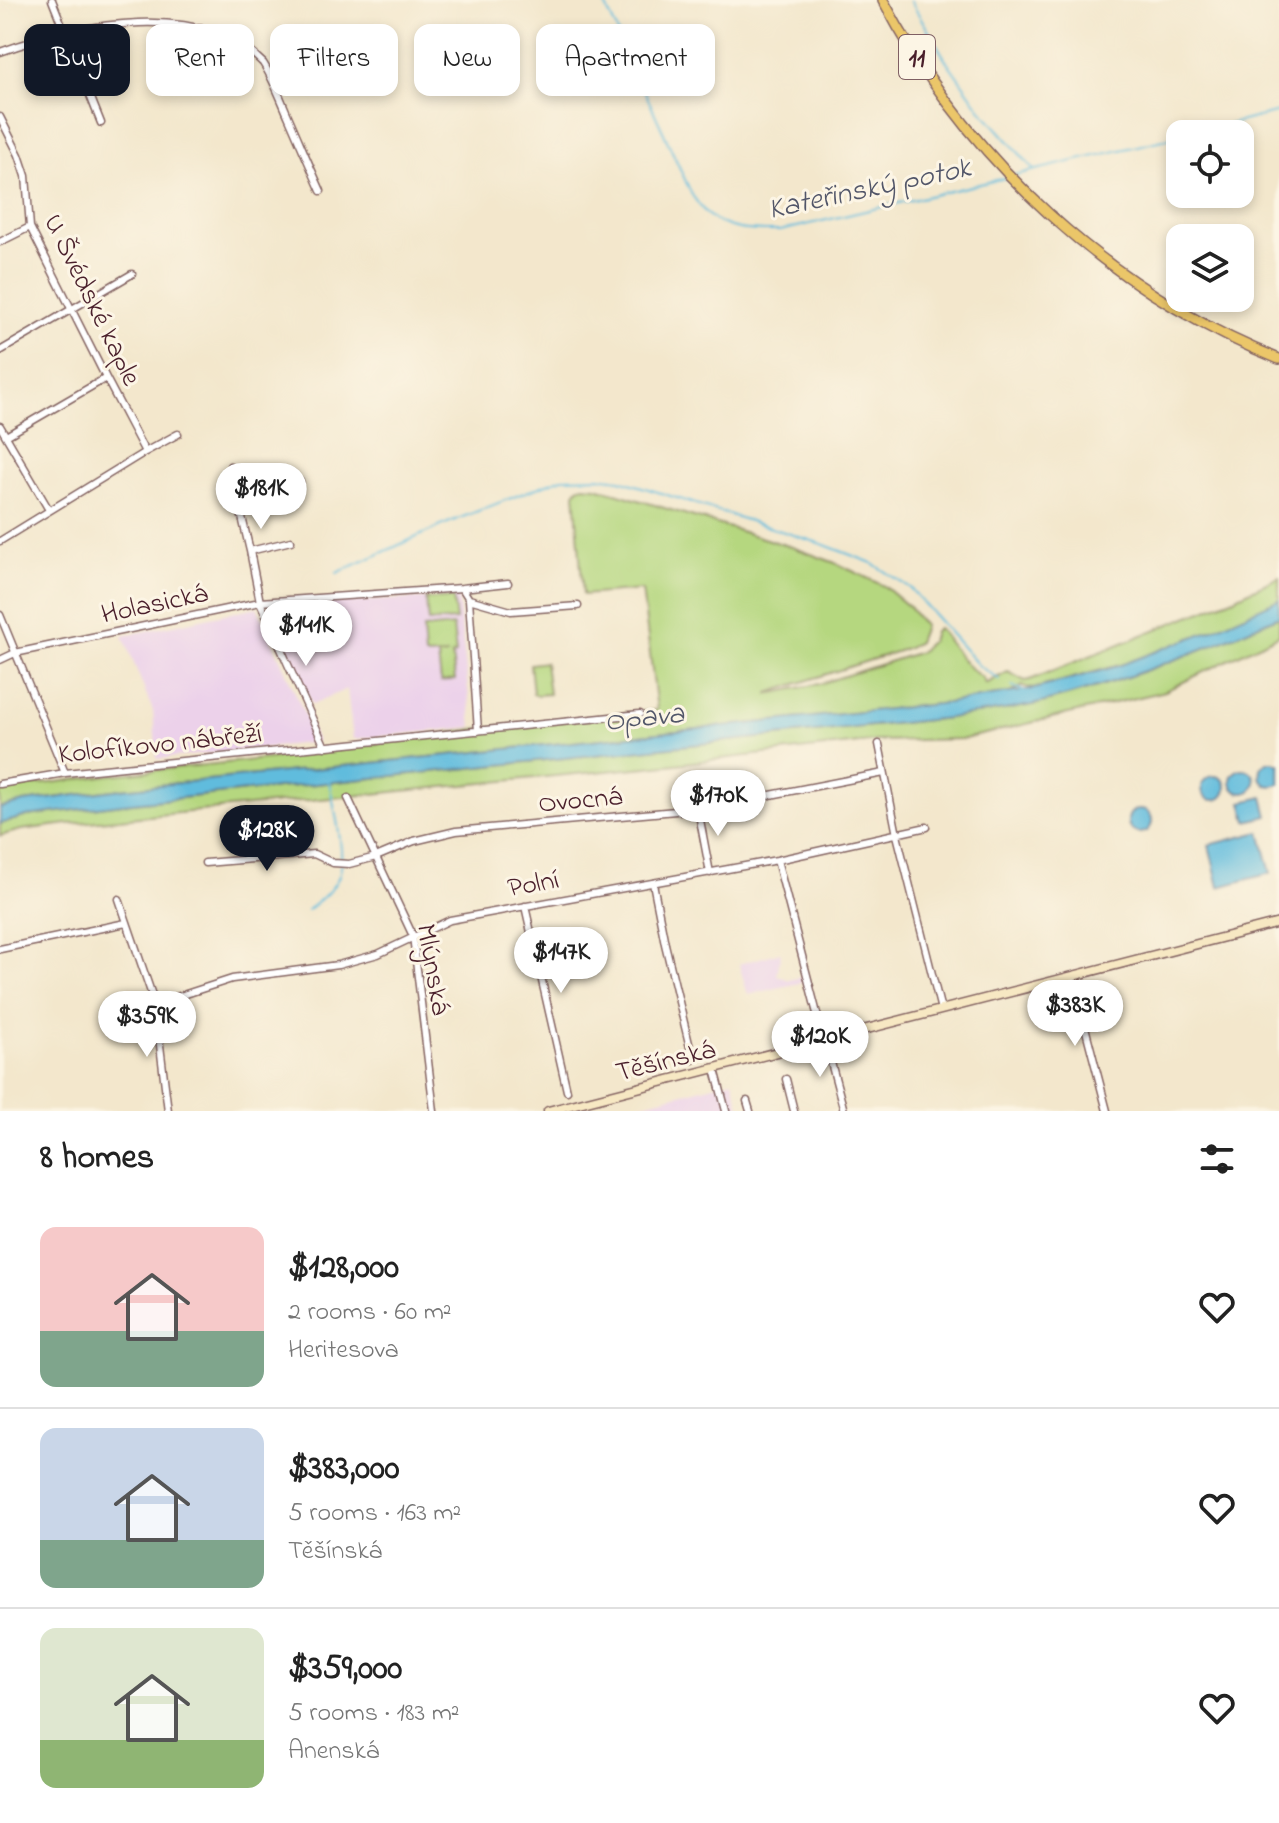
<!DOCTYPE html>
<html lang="en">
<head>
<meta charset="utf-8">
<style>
	body { margin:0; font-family:"Indie Flower",sans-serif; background:#f6f6f6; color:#222; height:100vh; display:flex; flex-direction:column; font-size:30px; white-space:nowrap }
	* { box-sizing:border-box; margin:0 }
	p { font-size:26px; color:#767676 }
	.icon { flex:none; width:44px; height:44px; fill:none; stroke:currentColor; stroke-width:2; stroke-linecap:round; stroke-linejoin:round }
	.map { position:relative; height:1111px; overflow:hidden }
	.sheet { display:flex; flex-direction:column; background:#fff; flex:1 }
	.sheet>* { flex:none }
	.banner { position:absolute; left:24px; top:24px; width:800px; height:72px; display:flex; gap:16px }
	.controls { position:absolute; left:1166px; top:120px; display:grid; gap:16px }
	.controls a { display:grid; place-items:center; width:88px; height:88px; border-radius:16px; background:#fff; box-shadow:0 4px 12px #0003; font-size:40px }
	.price { position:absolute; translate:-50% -68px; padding:0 18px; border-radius:28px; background:#fff; color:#222; font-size:26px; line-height:52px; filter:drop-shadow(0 2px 4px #0008) }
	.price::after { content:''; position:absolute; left:50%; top:48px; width:24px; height:18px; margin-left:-12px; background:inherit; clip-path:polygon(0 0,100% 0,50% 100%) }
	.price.active { background:#111827; color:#fff }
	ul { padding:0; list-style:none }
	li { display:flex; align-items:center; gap:24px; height:200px; padding:0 40px }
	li+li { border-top:2px solid #e0e0e0 }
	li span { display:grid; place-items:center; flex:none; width:224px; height:160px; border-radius:16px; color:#555 }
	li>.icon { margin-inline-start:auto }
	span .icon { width:96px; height:96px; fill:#fffc; stroke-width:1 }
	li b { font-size:34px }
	h2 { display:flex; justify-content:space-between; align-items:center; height:96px; padding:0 40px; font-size:34px }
	.pill { padding:0 28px; border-radius:16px; background:#fff; box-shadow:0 4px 12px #0003; font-size:28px; line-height:72px }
	.pill.active { background:#111827; color:#fff }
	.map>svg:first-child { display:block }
	.built { fill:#ecd1ea }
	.green { fill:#b5d77f; stroke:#807b55; stroke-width:2 }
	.water { fill:#60bcdd; stroke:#556e84; stroke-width:2 }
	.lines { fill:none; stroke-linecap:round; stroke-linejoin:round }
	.stream { stroke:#60bcdd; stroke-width:2 }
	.street-casing { stroke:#856563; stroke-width:9 }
	.secondary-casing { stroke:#856563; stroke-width:11 }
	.primary-casing { stroke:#856563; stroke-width:12 }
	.street { stroke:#fff; stroke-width:6 }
	.secondary { stroke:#f7e8c3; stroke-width:8 }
	.primary { stroke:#ebc669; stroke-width:9 }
	.labels { text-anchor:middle; stroke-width:6; stroke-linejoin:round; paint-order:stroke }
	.shield { fill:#fcf5e5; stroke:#7f5f63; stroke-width:2 }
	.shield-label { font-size:26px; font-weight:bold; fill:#4a1f2b }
	.street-label { font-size:28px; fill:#4a1f2b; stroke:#fcf5e5 }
	.water-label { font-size:30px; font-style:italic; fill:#525669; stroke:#fcf5e5 }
</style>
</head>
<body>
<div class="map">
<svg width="1279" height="1111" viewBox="0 0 1279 1111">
	<rect width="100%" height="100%" fill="#fcf5e5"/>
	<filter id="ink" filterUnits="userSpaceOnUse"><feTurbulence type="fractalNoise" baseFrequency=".0125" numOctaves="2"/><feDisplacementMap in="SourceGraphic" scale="16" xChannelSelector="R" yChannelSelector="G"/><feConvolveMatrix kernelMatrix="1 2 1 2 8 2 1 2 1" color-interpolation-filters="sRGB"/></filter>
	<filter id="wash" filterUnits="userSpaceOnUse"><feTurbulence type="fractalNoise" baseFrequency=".006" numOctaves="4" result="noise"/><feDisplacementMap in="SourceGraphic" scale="32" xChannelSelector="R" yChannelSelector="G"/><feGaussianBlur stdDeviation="1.8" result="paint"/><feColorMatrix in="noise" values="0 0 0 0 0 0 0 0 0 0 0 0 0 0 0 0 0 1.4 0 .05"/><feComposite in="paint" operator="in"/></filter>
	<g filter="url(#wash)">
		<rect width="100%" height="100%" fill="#f3e7cc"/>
		<path class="built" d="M458,597L472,727L353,739L347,689L312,704L268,605Z
			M257,607L317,742L157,759L153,711L123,636Z
			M781,952L777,975L789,980L802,977L803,982L748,995L739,964Z
			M733,1080L741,1111H615Z"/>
		<path class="green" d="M583,486L596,487L792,547L838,564L884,586L908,606L924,626L918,642L908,648L768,693V694L819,684L920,652L931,641L934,631L938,628C952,645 964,667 983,678L985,684L1008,672L1025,681L1030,680L1232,599L1279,577V600L1225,625L1134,661L1033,689L1023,686L1010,693L947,703L121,789L24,802L0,808V792L21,787L109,775L283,757L475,729L657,710L642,590L583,595L575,493L578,488Z
			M453,598L456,620L428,622L426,599Z
			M1279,616V635L1165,691L964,739L877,741L667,765L68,824L21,830L0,836V824L27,816L123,804L949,718C980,713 1011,710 1041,703C1123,682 1202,651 1279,616Z
			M453,626L456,654L452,655L455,680L441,682L438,656L448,655L425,656L423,629Z
			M545,662L549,694L536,695L533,693L530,664Z"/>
		<path class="water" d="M1279,599V616C1202,651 1123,682 1041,703C1011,710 980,713 949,718L123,804L27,816L0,824V808L24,802L121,789L947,703L1034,689L1118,666L1214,629Z
			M1267,762H1274L1279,764V784L1273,786L1266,785L1260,777L1261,768Z
			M1231 781a12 12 0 1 1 24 0a12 12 0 1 1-24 0Z
			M1202 788a12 12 0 1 1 24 0a12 12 0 1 1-24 0Z
			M1263,797L1268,816L1247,821L1242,802Z
			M1128 821a12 12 0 1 1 24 0a12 12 0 1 1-24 0Z
			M1260,832L1271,873L1219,887L1209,845Z"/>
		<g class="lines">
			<path class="stream" d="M603,0L692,195C697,202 702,210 709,216C728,232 756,231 780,231L1005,178
				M910,0L946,60L982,111L1034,170
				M1189,134L1279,112
				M1015,175L1180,136
				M337,573L450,522L562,478L599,477L620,480L822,544L872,563L910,588L979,666L1000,680
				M1012,686L1025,692
				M307,910C319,901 331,892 338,878C348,859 333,803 329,782"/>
		</g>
	</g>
	<g filter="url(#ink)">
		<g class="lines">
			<g class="street-casing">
				<path id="street" d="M52,0L101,123
					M0,52C81,23 202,0 263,63C274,80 281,100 289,118C300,143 310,167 321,191
					M0,117L19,155L26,176L30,227L106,378L145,452
					M0,242L30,227
					M0,351L132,274
					M0,426L49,510
					M6,436L106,378
					M230,466L250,551L260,602L325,747
					M238,497L300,482
					M0,541L145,452L178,434
					M250,551L291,541
					M462,588L469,599L478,731
					M469,599L511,611L578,606
					M0,615L65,773
					M0,660L15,653L260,602L462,588L508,583
					M879,744L897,835L941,1010
					M0,784L65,773L640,714
					M348,798L413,936L434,1111
					M698,809L710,873
					M777,860L821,1029
					M205,863L314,854L333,863L349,864L376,857L414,841L456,831L698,809L884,773
					M653,883L665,944L693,1060
					M119,899L155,1004L168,1111
					M525,906L567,1091
					M0,949L126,923
					M1072,977L1107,1111
					M155,1004L232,979L338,965L378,954L450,920L777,860L927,827
					M825,1040L844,1111
					M715,1069L726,1111
					M786,1079L794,1111
					M747,1101L750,1111"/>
			</g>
			<g class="secondary-casing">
				<path id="secondary" d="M548,1111L1279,923"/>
			</g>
			<g class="primary-casing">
				<path id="primary" d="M883,0C967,160 1111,292 1279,359"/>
			</g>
			<use href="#street" class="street"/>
			<use href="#secondary" class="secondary"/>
			<use href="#primary" class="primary"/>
		</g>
	</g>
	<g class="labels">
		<rect class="shield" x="899" y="35" width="36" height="44" rx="6"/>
		<g class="shield-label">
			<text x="917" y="66">11</text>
		</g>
		<g class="street-label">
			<text transform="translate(94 299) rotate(64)" y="10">U Švédské kaple</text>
			<text transform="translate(154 602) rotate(-12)" y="10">Holasická</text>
			<text transform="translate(160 742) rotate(-6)" y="10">Kolofíkovo nábřeží</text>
			<text transform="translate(580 798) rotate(-5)" y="10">Ovocná</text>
			<text transform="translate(533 882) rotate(-10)" y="10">Polní</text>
			<text transform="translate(435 969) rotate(80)" y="10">Mlýnská</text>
			<text transform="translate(665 1059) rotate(-14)" y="10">Těšínská</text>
		</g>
		<g class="water-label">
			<text transform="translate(869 187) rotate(-12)" y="10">Kateřinský potok</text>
			<text transform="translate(644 716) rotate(-6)" y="10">Opava</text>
		</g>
	</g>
</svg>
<div class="controls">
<a><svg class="icon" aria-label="locate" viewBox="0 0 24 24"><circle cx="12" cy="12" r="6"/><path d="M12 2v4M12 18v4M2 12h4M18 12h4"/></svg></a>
<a><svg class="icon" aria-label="layers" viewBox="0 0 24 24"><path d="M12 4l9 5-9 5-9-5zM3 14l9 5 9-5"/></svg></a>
</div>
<b class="price" style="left:261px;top:531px">$181K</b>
<b class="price" style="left:306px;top:668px">$141K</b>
<b class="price" style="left:718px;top:838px">$170K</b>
<b class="price active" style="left:267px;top:873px">$128K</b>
<b class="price" style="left:561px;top:995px">$147K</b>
<b class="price" style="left:1075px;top:1048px">$383K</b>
<b class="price" style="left:147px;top:1059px">$359K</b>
<b class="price" style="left:820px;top:1079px">$120K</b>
<div class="banner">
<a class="pill active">Buy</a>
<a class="pill">Rent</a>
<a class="pill">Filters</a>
<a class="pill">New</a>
<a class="pill">Apartment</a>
</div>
</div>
<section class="sheet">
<h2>8 homes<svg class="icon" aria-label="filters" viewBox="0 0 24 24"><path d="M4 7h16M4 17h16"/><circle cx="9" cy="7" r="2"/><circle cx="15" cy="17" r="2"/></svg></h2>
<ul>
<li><span style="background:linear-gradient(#f6c9c9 65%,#7fa58c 0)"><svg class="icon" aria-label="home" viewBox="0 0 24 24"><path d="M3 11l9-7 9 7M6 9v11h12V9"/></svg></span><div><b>$128,000</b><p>2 rooms · 60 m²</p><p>Heritesova</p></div><svg class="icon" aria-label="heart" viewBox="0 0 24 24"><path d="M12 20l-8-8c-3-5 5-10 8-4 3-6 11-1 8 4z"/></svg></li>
<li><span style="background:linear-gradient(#c9d6e8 70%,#7fa58c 0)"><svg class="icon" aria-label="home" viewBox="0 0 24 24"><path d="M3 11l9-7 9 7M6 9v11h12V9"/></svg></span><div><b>$383,000</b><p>5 rooms · 163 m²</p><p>Těšínská</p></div><svg class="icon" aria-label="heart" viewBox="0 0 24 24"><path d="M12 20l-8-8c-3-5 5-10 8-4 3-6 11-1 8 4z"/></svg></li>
<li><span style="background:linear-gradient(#dfe7d0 70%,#8fb573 0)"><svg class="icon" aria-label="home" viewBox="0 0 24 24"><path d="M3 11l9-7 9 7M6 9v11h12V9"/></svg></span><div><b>$359,000</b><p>5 rooms · 183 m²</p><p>Anenská</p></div><svg class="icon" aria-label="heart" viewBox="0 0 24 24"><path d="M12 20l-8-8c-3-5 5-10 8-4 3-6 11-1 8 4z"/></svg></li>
</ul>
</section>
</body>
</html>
